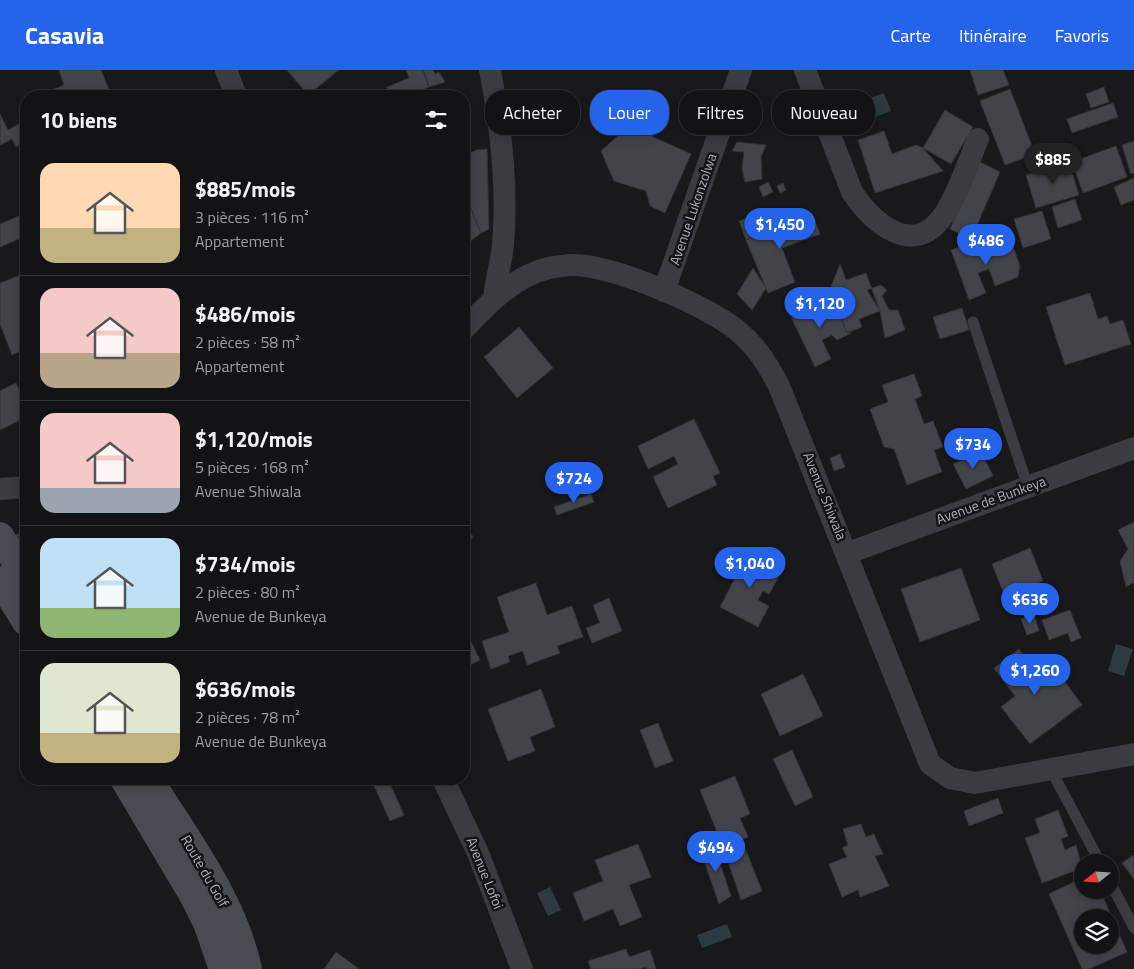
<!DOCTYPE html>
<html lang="fr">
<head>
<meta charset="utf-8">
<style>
	body { margin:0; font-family:"Titillium Web",sans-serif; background:#1c1c1e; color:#f1f3f6; height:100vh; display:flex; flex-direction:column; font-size:19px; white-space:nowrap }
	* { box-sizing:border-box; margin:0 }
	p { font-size:16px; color:#9d9ea0 }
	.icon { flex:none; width:28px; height:28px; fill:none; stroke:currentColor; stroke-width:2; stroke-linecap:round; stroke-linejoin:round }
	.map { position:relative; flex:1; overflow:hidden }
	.side { position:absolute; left:20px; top:20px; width:450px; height:695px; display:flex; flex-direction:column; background:#131315; border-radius:20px; box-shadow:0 2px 12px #0003,0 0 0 1px #323234 }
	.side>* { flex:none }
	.guide { position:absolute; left:485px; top:20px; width:475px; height:45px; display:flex; gap:10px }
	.needle { width:32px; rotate:252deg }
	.fabs { position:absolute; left:1074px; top:784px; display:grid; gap:10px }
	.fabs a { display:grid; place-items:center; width:45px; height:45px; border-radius:50%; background:#131315; box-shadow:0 2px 12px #0003,0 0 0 1px #323234; font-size:25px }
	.price { position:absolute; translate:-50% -42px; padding:0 11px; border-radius:18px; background:#2563eb; color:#fff; font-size:16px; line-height:32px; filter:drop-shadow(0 1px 2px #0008) }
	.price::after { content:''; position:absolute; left:50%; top:30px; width:15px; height:11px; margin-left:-8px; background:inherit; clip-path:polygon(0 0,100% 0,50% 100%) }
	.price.on { background:#222; color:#fff }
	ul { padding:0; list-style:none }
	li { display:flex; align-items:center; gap:15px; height:125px; padding:0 20px }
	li+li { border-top:1px solid #323234 }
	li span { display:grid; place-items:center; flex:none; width:140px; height:100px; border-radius:15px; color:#555 }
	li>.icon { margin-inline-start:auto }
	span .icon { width:60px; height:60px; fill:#fffc; stroke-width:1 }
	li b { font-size:21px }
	h2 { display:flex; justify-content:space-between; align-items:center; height:60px; padding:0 20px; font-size:21px }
	.tag { padding:0 18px; border-radius:20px; background:#131315; box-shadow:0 2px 12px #0003,0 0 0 1px #323234; font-size:18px; line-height:45px }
	.tag.on { background:#2563eb; color:#fff }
	header { display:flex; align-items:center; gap:30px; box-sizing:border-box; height:70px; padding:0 25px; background:#2563eb; color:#fff }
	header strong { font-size:24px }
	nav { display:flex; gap:28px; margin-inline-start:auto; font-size:18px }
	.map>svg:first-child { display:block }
	.water { fill:#2d3a42 }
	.building { fill:#434449; stroke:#333338; fill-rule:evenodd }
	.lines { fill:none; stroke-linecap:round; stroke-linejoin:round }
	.lane { stroke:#3a3c42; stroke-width:11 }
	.street { stroke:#3a3c42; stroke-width:22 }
	.secondary { stroke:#484b52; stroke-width:28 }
	.labels { text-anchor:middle; stroke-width:5; stroke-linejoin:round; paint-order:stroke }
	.street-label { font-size:14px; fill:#abb1bd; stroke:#141417 }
</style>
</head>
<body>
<header>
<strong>Casavia</strong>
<nav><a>Carte</a><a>Itinéraire</a><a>Favoris</a></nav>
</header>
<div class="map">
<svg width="1134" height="899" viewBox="0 0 1134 899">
	<rect width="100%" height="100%" fill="#19191c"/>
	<path class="water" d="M884,23L891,41L856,54L849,35Z
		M1116,574L1133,579L1124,606L1108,601Z
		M550,817L561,840L548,846L537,823Z
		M727,854L732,867L702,878L697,865Z"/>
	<path class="building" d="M59,0H101L109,20L93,26H39V25L64,15Z
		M287,0H339L308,25Z
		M406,0H423L429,17L404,26H391L387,17L409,8Z
		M423,0H433L435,4L439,2L445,12L429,17Z
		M970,0H1003L1009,15L978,25Z
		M1104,17L1109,32L1091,38L1086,24Z
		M1010,19L1035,84L1005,95L980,31Z
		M1113,33L1118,47L1072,63L1067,49Z
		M945,40L973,57L951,94L923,78Z
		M0,44L8,60L26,50V72L16,77L12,69L0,75Z
		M629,56L691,84L665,143L650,136L646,121L614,111L601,81Z
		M884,61L892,84L916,75L923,78L943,101L875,123L858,70Z
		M1134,71V103L1131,104L1122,75Z
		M737,72L766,75L761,87L762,109L745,112L742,98L744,82L732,81Z
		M1116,76L1127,107L1083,123L1072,92Z
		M487,79L489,159L481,163L464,121V85L477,80Z
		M980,92L1000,102L971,169L950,159Z
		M1069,92L1079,125L1036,138L1026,105Z
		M1134,108V130L1121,135L1114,117Z
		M768,112L773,122L763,127L759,117Z
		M783,113L786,120L780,123L777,116Z
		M464,123L481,163L464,176Z
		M1075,129L1082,150L1058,158L1052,137Z
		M1042,141L1051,169L1023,178L1014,149Z
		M26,143V166L0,177V154Z
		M812,143L820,164L782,178L795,212L768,223L746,170Z
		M757,145L763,164L746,170L739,151Z
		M1010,168L1020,196L1018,207L995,216L989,199L978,203L986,223L969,230L951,180L965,175L968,183Z
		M840,194L846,210L866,203L880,241L859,249L862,257L847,263L830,219Z
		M753,198L766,218L752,240L737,224Z
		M26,203V279L12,285L0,254V213Z
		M881,215L887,220L882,226L889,240H898L905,260L885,268L880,241L867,220Z
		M1090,223L1098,249L1107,246L1110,254L1123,250L1131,274L1065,295L1046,237Z
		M834,226L847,263H852L837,270L832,265L822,270L831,289L815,297L791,247Z
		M962,238L969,260L940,269L933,247Z
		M519,257L553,298L517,328L484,287Z
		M914,304L922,326L915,329L924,354L933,351L943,377L934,380L942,402L907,415L894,379L884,377L870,339L888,332L882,315Z
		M16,313L26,332V347L0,360V321Z
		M694,349L720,403L713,406L717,415L668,438L653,407L678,394L674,386L648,399L638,376Z
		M981,381L993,406L966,419L953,394Z
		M840,384L845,397L834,401L830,388Z
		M591,424L594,432L557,445L554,437Z
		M1134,452V512L1126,517L1120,491L1128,479L1118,460Z
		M464,461L473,466L464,483Z
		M1030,478L1043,511L1005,527L992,494Z
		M740,481L781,503L769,524L763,521L758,530L769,536L758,557L720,537L737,504L730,500Z
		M961,498L980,550L920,572L901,519Z
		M536,513L547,545L572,536L583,567L557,576L560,583L527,595L523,581L508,586L510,592L491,599L482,571L509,562L497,527Z
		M609,528L622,561L592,573L586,558L600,553L593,535Z
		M1070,540L1081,568L1071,572L1068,563L1049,570L1042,550Z
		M1034,544L1039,561L1027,565L1021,549Z
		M467,564L480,590L464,598L470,610L464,614V566Z
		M1019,579L1027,591L1035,586L1056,615L1063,609L1082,635L1030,674L1001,637L1015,626L994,598Z
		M803,604L823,646L780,666L761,624Z
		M541,619L555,657L530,667L535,681L508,691L488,639Z
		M658,653L673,691L655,698L640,660Z
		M792,680L813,727L795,736L773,689Z
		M735,706L750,744L740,748L748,767L723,777L700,720Z
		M371,709H388L404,745L390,751Z
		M998,728L1003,743L969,756L964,741Z
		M1058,740L1068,766L1061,769L1065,780L1076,775L1082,798L1042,813L1025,768L1040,763L1035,749Z
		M861,754L866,767L874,764L883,784L875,786L889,816L860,827L858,820L842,827L829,794L847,787L842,778L848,775L843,759Z
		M713,773L731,826L719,834L700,779Z
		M743,773L762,821L741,830L723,777Z
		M638,774L651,807L629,815L642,847L620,856L613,839L584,851L573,823L603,811L595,790Z
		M1134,785V809L1122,793Z
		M1082,808V820H1100L1127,882L1089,899H1082L1049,824ZM1082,848H1110V875H1082Z
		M626,879L629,887L650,880L656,899H647L646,897L639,899H591L588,891Z
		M336,882L359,899H324Z"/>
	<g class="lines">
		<path class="lane" d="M973,252L1028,417
			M5,475L26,466
			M1051,700L1100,792
			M1110,812L1134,858"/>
		<path class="street" d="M226,0L236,26
			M490,0C501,57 508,117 503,175C501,193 496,210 494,228
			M805,0L852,122C872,152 913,189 943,146C956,129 969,90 978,69
			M664,221L741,0
			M464,259C488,234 514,206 549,198C556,197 564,195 572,195C611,194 709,236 739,262C757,277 768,295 779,316L930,694L950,708L975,713L1134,684
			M0,419L26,417
			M848,483L1134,378
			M443,709L478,783L522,899"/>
		<path class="secondary" d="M0,466L26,509
			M0,510L26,552
			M124,709L193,825L207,853L223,899
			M149,709C186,769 233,829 248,899"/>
	</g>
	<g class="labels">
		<g class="street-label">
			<text transform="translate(693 139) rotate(-71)" y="5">Avenue Lukonzolwa</text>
			<text transform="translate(825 426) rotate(68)" y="5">Avenue Shiwala</text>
			<text transform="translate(991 430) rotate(-20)" y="5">Avenue de Bunkeya</text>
			<text transform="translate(205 801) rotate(60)" y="5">Route du Golf</text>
			<text transform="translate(485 803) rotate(68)" y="5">Avenue Lofoi</text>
		</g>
	</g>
</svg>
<div class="fabs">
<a><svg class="needle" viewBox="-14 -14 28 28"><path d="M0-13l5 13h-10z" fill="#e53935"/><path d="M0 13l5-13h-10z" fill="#9d9ea0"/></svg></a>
<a><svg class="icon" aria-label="layers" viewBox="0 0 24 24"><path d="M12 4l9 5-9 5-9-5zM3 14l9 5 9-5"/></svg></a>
</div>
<b class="price on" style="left:1053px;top:115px">$885</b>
<b class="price" style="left:780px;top:180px">$1,450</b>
<b class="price" style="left:986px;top:196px">$486</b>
<b class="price" style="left:820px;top:259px">$1,120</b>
<b class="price" style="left:973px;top:400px">$734</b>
<b class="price" style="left:574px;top:434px">$724</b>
<b class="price" style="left:750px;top:519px">$1,040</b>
<b class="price" style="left:1030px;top:555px">$636</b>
<b class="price" style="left:1035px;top:626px">$1,260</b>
<b class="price" style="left:716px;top:803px">$494</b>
<div class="guide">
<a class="tag">Acheter</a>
<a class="tag on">Louer</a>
<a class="tag">Filtres</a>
<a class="tag">Nouveau</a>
</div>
<section class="side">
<h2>10 biens<svg class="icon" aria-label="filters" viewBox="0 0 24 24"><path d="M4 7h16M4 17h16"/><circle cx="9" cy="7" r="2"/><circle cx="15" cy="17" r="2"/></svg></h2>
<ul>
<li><span style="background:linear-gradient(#ffd9b3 65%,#c2b280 0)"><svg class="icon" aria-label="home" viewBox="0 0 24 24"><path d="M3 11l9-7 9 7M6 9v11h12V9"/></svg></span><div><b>$885/mois</b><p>3 pièces · 116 m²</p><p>Appartement</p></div></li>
<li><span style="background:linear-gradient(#f6c9c9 65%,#b9a48a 0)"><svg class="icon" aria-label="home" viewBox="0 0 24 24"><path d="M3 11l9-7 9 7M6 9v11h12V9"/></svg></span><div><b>$486/mois</b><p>2 pièces · 58 m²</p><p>Appartement</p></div></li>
<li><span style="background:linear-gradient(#f6c9c9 75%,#9aa5b1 0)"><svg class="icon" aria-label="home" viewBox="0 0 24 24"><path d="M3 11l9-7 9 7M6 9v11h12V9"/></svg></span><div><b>$1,120/mois</b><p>5 pièces · 168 m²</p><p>Avenue Shiwala</p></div></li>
<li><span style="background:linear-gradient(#bfe0f5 70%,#8fb573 0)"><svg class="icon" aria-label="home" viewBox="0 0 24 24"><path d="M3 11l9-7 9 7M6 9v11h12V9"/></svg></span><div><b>$734/mois</b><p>2 pièces · 80 m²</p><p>Avenue de Bunkeya</p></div></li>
<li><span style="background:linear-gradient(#dfe7d0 70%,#c2b280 0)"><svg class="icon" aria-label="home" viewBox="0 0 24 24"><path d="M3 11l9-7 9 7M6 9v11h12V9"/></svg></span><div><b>$636/mois</b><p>2 pièces · 78 m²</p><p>Avenue de Bunkeya</p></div></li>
</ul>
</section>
</div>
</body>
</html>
